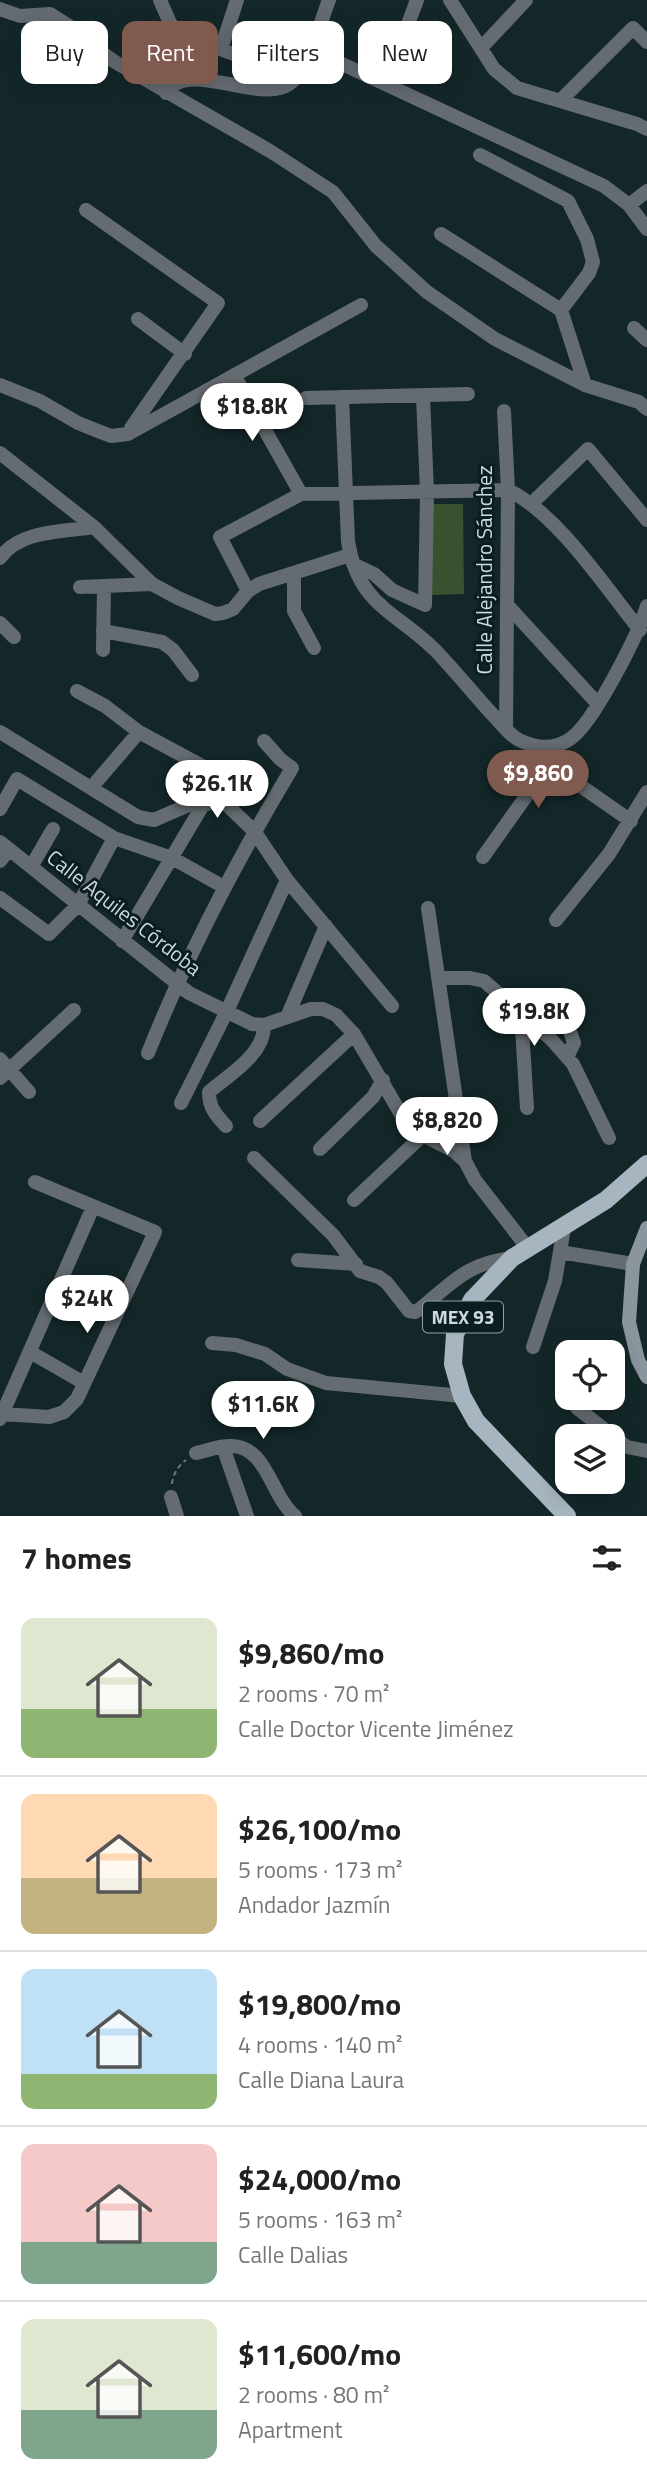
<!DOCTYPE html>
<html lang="en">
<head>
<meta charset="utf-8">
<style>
	body { margin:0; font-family:"Titillium Web",sans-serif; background:#f2f2f2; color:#222; height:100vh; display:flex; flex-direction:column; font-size:26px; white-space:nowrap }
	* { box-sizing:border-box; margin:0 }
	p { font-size:23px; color:#767676 }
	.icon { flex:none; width:38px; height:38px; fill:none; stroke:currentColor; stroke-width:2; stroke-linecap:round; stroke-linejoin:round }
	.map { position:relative; height:1516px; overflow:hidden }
	.details { display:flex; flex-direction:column; background:#fff; flex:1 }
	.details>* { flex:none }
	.banner { position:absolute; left:21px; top:21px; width:606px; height:63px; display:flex; gap:14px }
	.tools { position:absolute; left:555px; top:1340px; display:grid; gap:14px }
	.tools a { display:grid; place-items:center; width:70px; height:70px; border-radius:14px; background:#fff; box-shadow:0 4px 18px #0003; font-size:35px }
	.price { position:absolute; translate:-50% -60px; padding:0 16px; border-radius:24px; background:#fff; color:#222; font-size:23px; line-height:46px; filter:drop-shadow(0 2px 4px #0008) }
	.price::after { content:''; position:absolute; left:50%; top:42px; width:21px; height:16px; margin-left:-10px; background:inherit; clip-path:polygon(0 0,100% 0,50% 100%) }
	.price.active { background:#805a4e; color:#fff }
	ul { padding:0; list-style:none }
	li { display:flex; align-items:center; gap:21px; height:175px; padding:0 21px }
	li+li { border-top:2px solid #e0e0e0 }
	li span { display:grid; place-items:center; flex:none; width:196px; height:140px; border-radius:14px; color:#555 }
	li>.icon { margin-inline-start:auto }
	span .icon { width:84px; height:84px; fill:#fffc; stroke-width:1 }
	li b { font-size:30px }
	h2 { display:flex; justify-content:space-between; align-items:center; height:84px; padding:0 21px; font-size:30px }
	.pill { padding:0 24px; border-radius:14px; background:#fff; box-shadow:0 4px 18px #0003; font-size:24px; line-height:63px }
	.pill.active { background:#805a4e; color:#fff }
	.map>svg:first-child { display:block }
	.green { fill:#385230 }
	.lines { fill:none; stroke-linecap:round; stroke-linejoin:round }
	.path { stroke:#6b7b7d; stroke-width:2; stroke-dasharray:5 3.5; stroke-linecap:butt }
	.street { stroke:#656c71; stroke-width:14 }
	.secondary { stroke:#8a959d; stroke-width:14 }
	.primary { stroke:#a6b5bf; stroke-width:18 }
	.labels { text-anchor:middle; stroke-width:6; stroke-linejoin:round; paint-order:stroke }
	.shield { fill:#0a1d20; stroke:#92a1a3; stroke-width:2 }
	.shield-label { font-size:19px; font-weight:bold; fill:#cdd9db }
	.street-label { font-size:21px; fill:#cdd9db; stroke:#0a1d20 }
</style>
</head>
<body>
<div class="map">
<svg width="647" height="1516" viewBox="0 0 647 1516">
	<rect width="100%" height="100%" fill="#132729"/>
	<path class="green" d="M430,504H463L464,594L431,595Z"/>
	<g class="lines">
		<path class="path" d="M172,1484C173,1474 178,1466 186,1460"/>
		<path class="street" d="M160,0L170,23L180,34L296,77
			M450,0L494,69L517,88L637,124L647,129
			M0,9L20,16L50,14L72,28L98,50L115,62L270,151L333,192L376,246L427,292L495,339L585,385L639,402L647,409
			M481,48L526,0
			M221,49L237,0
			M310,49L604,186L629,205L647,229
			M393,64L417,0
			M166,93C189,56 266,110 294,80C310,62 320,23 329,0
			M560,101L633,28L647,42
			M480,155L568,201L587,239L593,262L589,273L561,310L585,385
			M629,205L647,191
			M86,210L218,303L131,428
			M441,234L561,310
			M138,319L185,354
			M634,328L647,340
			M234,375L301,494
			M0,385L40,401L78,423L98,431L111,436L128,434L361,305
			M342,397L348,541C358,606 396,611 435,650C455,671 473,693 492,714C500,722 509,735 519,740C535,748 554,750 570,739C593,724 638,635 647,606
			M306,398L468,394
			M504,411L508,490L506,729
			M0,453L94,527L152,584L178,598L215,614L223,613L233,609L248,591L259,584L350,555
			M531,504L588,449L647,520
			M0,558C20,530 62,532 94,527
			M353,564L374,574L392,590L425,605L427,492L423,396
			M294,573V611L314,648
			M80,587L152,584
			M248,591L220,537L301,494L508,490C557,513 605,587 640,630
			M508,606L597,703
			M0,623L14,637
			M103,631L162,642L173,650L192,675
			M103,650L104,587
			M77,691L105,706L139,732L202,766L193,803
			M0,732L138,817L154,820L193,803L203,805L217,802L227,805L254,831L287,880L392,1006
			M549,764L631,821
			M91,788L139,732
			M227,805L225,797L231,767
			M0,809L17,779L114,838L172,858L224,887
			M0,842L189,993L252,1024L264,1025L311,1009H323L336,1015L354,1034L401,1114L415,1131L454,1151L465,1161
			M483,857L549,764L558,746
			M0,861L9,849
			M31,867L53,829
			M0,898L49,934L78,905L114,838
			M428,908L465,1161L475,1180L527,1247
			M556,920L609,854L647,792
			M122,941L203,805
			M439,978H470L484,981L551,1039L573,1064L609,1138
			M521,1012L527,1108
			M564,1014L574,1043L567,1057
			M287,1017L326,926
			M148,1053C188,953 237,860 292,768L280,759L264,741
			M0,1059L29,1092
			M0,1078L74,1010
			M181,1103L227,1011L287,880
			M260,1121L354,1034
			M226,1126C216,1115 209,1108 209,1092C229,1075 265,1054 264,1025
			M320,1149L373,1097L383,1080
			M254,1158L333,1235L360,1271L379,1277L387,1283L409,1311L415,1312L420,1309C453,1282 467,1263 512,1258
			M354,1200L422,1136
			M560,1252L633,1264
			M298,1260L356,1264
			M212,1343L236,1345L265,1354L287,1369L326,1383L462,1396
			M533,1347L555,1281L564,1228
			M30,1352L84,1383
			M577,1408L627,1447L647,1451
			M2,1414L49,1417L64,1412L77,1399L155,1232L35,1182
			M0,1419L93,1207
			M223,1447L247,1516
			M196,1453C206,1451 218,1446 229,1446C267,1444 271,1497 295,1516
			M171,1497L177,1516"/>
		<path class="secondary" d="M647,1228L633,1264L629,1322L638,1360L647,1377"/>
		<path class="primary" d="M567,1516L476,1421L462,1396L453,1364L455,1334L472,1300L512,1258L606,1200L647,1164"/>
	</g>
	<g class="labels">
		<rect class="shield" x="423" y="1301.5" width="80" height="31" rx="5"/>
		<g class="shield-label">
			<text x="463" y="1324">MEX 93</text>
		</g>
		<g class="street-label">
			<text transform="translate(485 570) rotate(-90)" y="7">Calle Alejandro Sánchez</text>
			<text transform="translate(124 913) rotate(38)" y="7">Calle Aquiles Córdoba</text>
		</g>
	</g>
</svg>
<div class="tools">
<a><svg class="icon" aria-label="locate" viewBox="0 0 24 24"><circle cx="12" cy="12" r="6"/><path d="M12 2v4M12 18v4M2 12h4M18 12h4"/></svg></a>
<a><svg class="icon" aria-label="layers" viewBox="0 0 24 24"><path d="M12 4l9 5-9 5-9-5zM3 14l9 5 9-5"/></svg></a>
</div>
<b class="price" style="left:252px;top:443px">$18.8K</b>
<b class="price active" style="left:538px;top:810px">$9,860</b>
<b class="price" style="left:217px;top:820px">$26.1K</b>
<b class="price" style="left:534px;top:1048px">$19.8K</b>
<b class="price" style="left:447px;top:1157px">$8,820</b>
<b class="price" style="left:87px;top:1335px">$24K</b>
<b class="price" style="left:263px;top:1441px">$11.6K</b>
<div class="banner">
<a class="pill">Buy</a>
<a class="pill active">Rent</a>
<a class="pill">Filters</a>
<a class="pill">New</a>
</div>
</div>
<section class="details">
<h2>7 homes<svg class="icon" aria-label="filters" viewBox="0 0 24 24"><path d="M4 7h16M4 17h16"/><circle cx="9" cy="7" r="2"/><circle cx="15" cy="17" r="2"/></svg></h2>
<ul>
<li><span style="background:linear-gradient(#dfe7d0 65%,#8fb573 0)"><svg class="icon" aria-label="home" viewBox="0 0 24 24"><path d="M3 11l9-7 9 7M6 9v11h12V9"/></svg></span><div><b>$9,860/mo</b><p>2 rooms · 70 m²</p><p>Calle Doctor Vicente Jiménez</p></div></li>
<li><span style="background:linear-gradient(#ffd9b3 60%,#c2b280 0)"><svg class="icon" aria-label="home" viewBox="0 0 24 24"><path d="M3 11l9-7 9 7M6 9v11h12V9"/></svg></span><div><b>$26,100/mo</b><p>5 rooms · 173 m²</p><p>Andador Jazmín</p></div></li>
<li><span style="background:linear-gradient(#bfe0f5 75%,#8fb573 0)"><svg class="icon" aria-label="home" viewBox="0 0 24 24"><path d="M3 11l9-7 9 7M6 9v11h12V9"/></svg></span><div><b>$19,800/mo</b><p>4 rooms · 140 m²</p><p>Calle Diana Laura</p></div></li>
<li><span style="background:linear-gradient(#f6c9c9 70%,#7fa58c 0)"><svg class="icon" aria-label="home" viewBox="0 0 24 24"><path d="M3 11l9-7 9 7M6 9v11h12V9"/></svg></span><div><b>$24,000/mo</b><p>5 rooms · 163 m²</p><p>Calle Dalias</p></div></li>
<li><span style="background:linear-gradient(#dfe7d0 65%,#7fa58c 0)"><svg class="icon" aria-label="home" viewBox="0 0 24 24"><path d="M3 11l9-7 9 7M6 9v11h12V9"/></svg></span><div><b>$11,600/mo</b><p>2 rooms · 80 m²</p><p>Apartment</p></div></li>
</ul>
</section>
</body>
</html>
